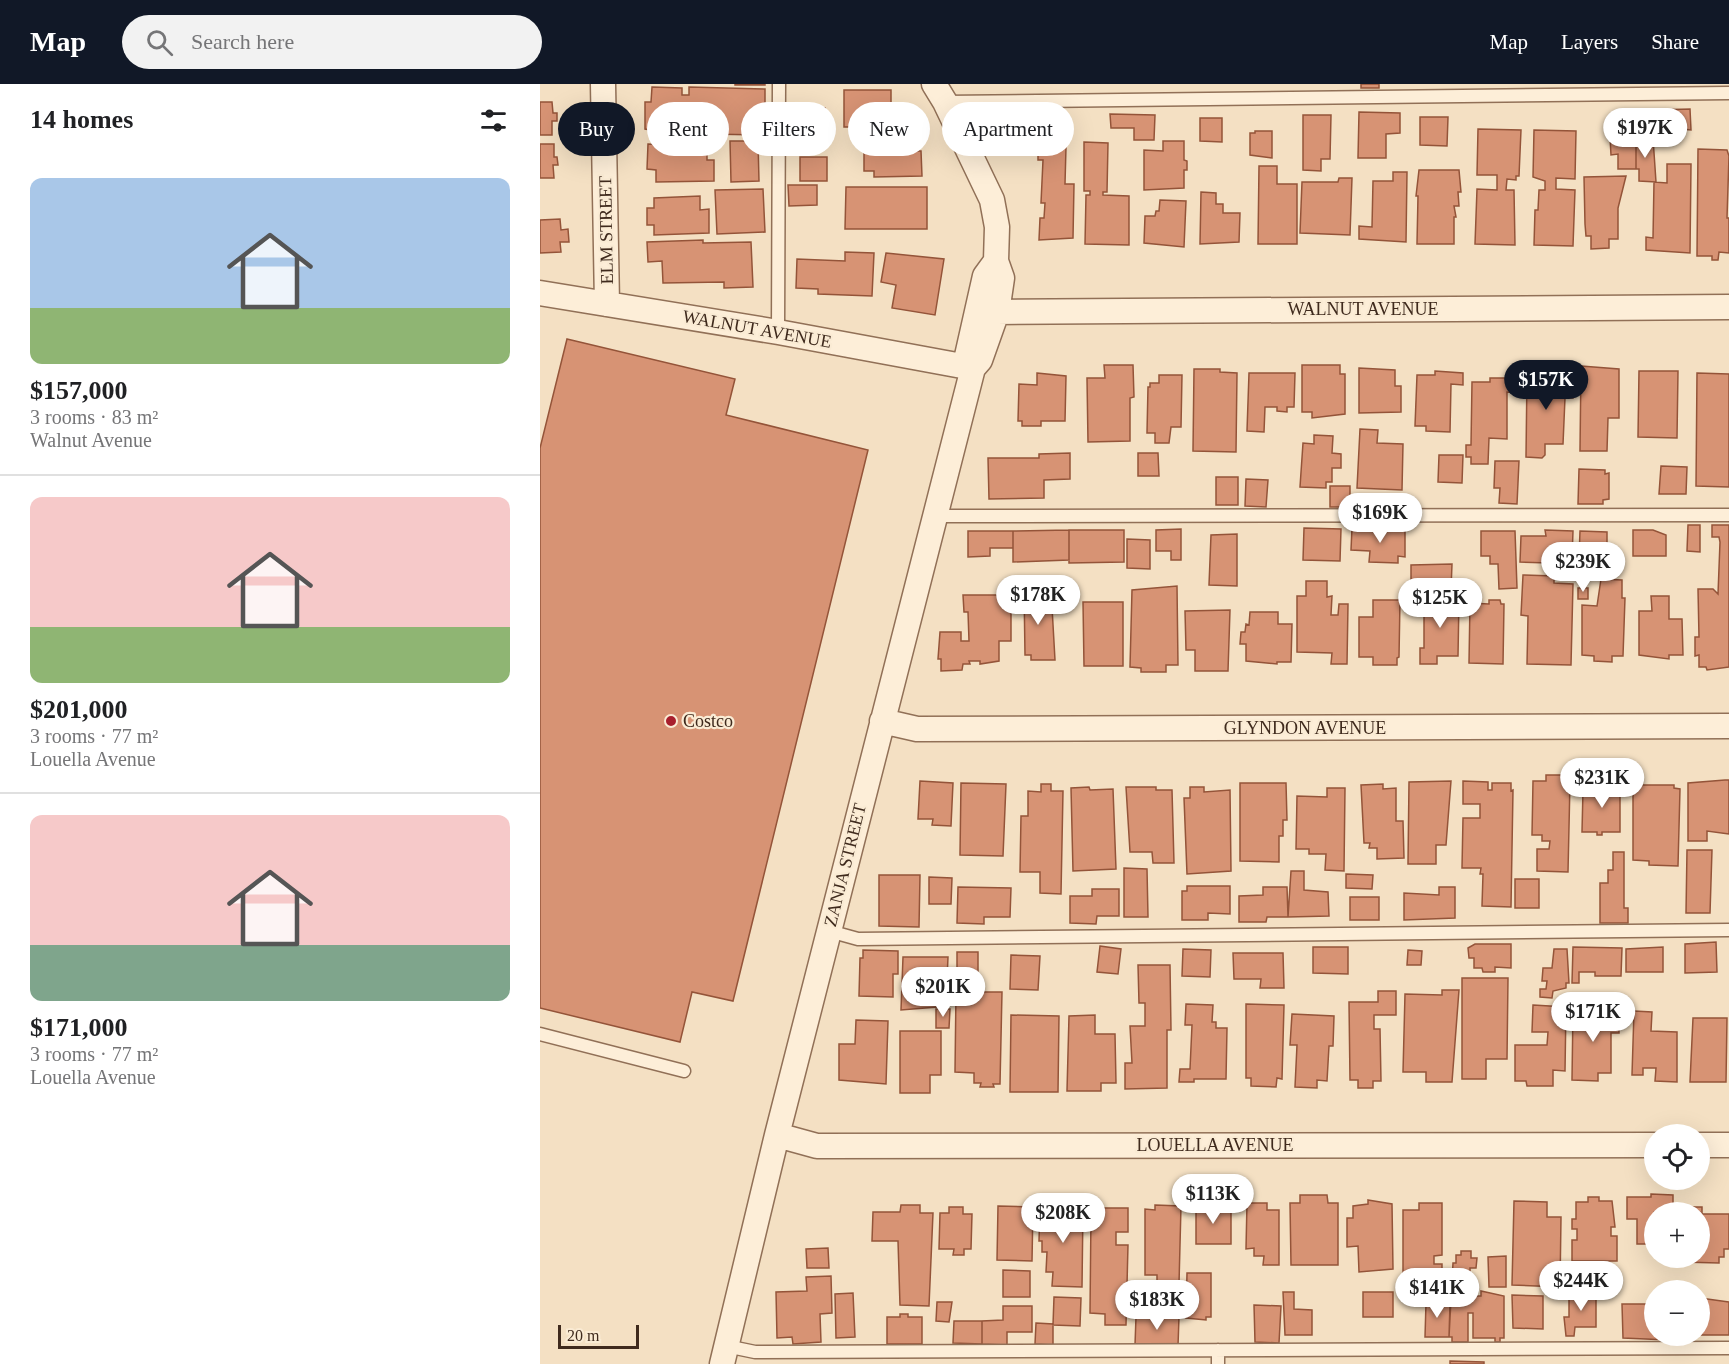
<!DOCTYPE html>
<html lang="en">
<head>
<meta charset="utf-8">
<style>
	body { margin:0; font-family:Georgia,serif; background:#f2f2f2; color:#202124; height:100vh; display:flex; flex-direction:column; font-size:22px; white-space:nowrap }
	* { box-sizing:border-box; margin:0 }
	p { font-size:20px; color:#757577 }
	.icon { flex:none; width:33px; height:33px; fill:none; stroke:currentColor; stroke-width:2; stroke-linecap:round; stroke-linejoin:round }
	.map { position:relative; flex:1; overflow:hidden }
	.panel { display:flex; flex-direction:column; background:#fff; width:540px }
	.panel>* { flex:none }
	.banner { position:absolute; left:18px; top:18px; width:570px; height:54px; display:flex; gap:12px }
	.fabs { position:absolute; left:1104px; top:1040px; display:grid; gap:12px }
	.fabs a { display:grid; place-items:center; width:66px; height:66px; border-radius:50%; background:#fff; box-shadow:0 6px 24px #0002; font-size:30px }
	.scale { position:absolute; left:18px; bottom:15px; width:81px; box-sizing:border-box; padding-left:6px; border:3px solid #3f2a1d; border-top:0; font-size:16px; line-height:21px; white-space:nowrap; color:#3f2a1d; -webkit-text-stroke:4px #faebd4; paint-order:stroke }
	.price { position:absolute; translate:-50% -51px; padding:0 14px; border-radius:21px; background:#fff; color:#222; font-size:20px; line-height:39px; filter:drop-shadow(0 2px 3px #0008) }
	.price::after { content:''; position:absolute; left:50%; top:36px; width:18px; height:14px; margin-left:-9px; background:inherit; clip-path:polygon(0 0,100% 0,50% 100%) }
	.price.active { background:#111827; color:#fff }
	ul { padding:0; list-style:none }
	li { display:grid; align-content:center; gap:12px; height:318px; padding:0 30px }
	li+li { border-top:2px solid #e0e0e0 }
	li span { display:grid; place-items:center; height:186px; border-radius:12px; color:#555 }
	li>.icon { margin-inline-start:auto }
	span .icon { width:108px; height:108px; fill:#fffc; stroke-width:1 }
	li b { font-size:26px }
	h2 { display:flex; justify-content:space-between; align-items:center; height:72px; padding:0 30px; font-size:26px }
	.chip { padding:0 21px; border-radius:27px; background:#fff; box-shadow:0 6px 24px #0002; font-size:21px; line-height:54px }
	.chip.active { background:#111827; color:#fff }
	header { display:flex; align-items:center; gap:36px; box-sizing:border-box; height:84px; padding:0 30px; background:#111827; color:#fff }
	header strong { font-size:28px }
	nav { display:flex; gap:33px; margin-inline-start:auto; font-size:21px }
	.search { width:420px; height:54px; background:#f2f2f2; display:flex; align-items:center; gap:15px; box-sizing:border-box; padding:0 21px; border-radius:33px; color:#757577; font-size:22px }
	main { display:flex; flex:1; min-height:0 }
	.map>svg:first-child { display:block }
	.building { fill:#d79374; stroke:#945439; stroke-width:1.5 }
	.lines { fill:none; stroke-linecap:round; stroke-linejoin:round }
	.lane-casing { stroke:#917057; stroke-width:15 }
	.street-casing { stroke:#917057; stroke-width:27 }
	.lane { stroke:#fdeed8; stroke-width:12 }
	.street { stroke:#fdeed8; stroke-width:24 }
	.poi-dot { fill:#a81f2d; stroke:#faebd4; stroke-width:2 }
	.labels { text-anchor:middle; stroke-width:4.5; stroke-linejoin:round; paint-order:stroke }
	.street-label { font-size:18px; fill:#3f2a1d; stroke:#faebd4 }
	.poi-label { font-size:18px; fill:#3f2a1d; stroke:#faebd4; text-anchor:start }
</style>
</head>
<body>
<header>
<strong>Map</strong>
<div class="search"><svg class="icon" aria-label="search" viewBox="0 0 24 24"><circle cx="10" cy="10" r="6"/><path d="M15 15l6 6"/></svg>Search here</div>
<nav><a>Map</a><a>Layers</a><a>Share</a></nav>
</header>
<main>
<section class="panel">
<h2>14 homes<svg class="icon" aria-label="filters" viewBox="0 0 24 24"><path d="M4 7h16M4 17h16"/><circle cx="9" cy="7" r="2"/><circle cx="15" cy="17" r="2"/></svg></h2>
<ul>
<li><span style="background:linear-gradient(#a9c7e8 70%,#8fb573 0)"><svg class="icon" aria-label="home" viewBox="0 0 24 24"><path d="M3 11l9-7 9 7M6 9v11h12V9"/></svg></span><div><b>$157,000</b><p>3 rooms · 83 m²</p><p>Walnut Avenue</p></div></li>
<li><span style="background:linear-gradient(#f6c9c9 70%,#8fb573 0)"><svg class="icon" aria-label="home" viewBox="0 0 24 24"><path d="M3 11l9-7 9 7M6 9v11h12V9"/></svg></span><div><b>$201,000</b><p>3 rooms · 77 m²</p><p>Louella Avenue</p></div></li>
<li><span style="background:linear-gradient(#f6c9c9 70%,#7fa58c 0)"><svg class="icon" aria-label="home" viewBox="0 0 24 24"><path d="M3 11l9-7 9 7M6 9v11h12V9"/></svg></span><div><b>$171,000</b><p>3 rooms · 77 m²</p><p>Louella Avenue</p></div></li>
</ul>
</section>
<div class="map">
<svg width="1189" height="1280" viewBox="0 0 1189 1280">
	<rect width="100%" height="100%" fill="#f4e0c3"/>
	<path class="building" d="M195,0H225V1H195Z
		M821,0H839V4H821Z
		M112,3L142,4V11H149V3L225,5V43H222V51L111,49V46L105,45V18H111Z
		M304,6H351V43H304Z
		M0,18H12L13,29H17V37H12V51H0Z
		M260,23L285,24L287,46H260Z
		M1150,25L1151,46L1115,43V26Z
		M819,28L860,29V49L846,50V74H818Z
		M570,30L615,31L614,56H594V44H571Z
		M763,31H791L790,75H781V87L763,86Z
		M880,33H908L907,62L880,61Z
		M660,34H682V58L660,57Z
		M1069,35L1084,36V46H1096V85H1078V70L1071,71Z
		M477,40L513,42V63H526L525,100H534L533,154L499,156L500,134H504L505,119H501L503,76H498V69L477,68V66L472,65V48H477Z
		M938,45L981,46L979,92H976V96L967,95L966,106H974L975,161L935,160L937,105L957,106V91H937Z
		M994,46L1036,47L1035,95L1016,94V105L1035,106L1033,162L994,161L995,126H998L999,106H1005V97L993,93Z
		M1096,46H1099V54H1113L1116,98L1099,97V85H1096Z
		M715,47H732V74L710,71V49H715Z
		M117,54H143V59L116,60Z
		M376,56V67H381L382,92L334,93V87H324V65H334V57Z
		M190,57H218L219,97L191,98Z
		M623,57H644V76L647,77V86H644V104L604,106V66L623,67Z
		M544,58L568,59L567,108H563V111L589,112V161L545,160L546,111H550V107H544Z
		M0,60H14V73H17L18,81H13L14,94H0Z
		M108,60L167,64V76H174V97L116,98V86L107,85Z
		M1158,65L1187,66L1189,72L1187,134H1189V169L1179,168L1178,176H1172V172H1157Z
		M260,73H287V97H260Z
		M1127,80H1151L1150,169L1106,166V153L1113,154L1114,98L1127,99Z
		M719,82H737V100H757V160H718Z
		M879,86H919L921,108H918L919,122H914L916,133H914V160H877L878,112H876Z
		M853,88H867L866,158L819,155V142L832,143L833,97H853Z
		M1086,92L1078,124V155H1069V164L1051,165V152H1046L1045,140L1044,93Z
		M799,94H812L810,151L760,149L762,98H798Z
		M248,101H277V121L249,122Z
		M306,103H387V145H305Z
		M223,105L225,148L177,150L175,106Z
		M661,108L676,109V120H683V129H700L699,158L660,160Z
		M160,112V126L169,125V149L114,151V141H107V124H114V114Z
		M620,116L646,117L644,163L604,159L605,132H615L616,127H619Z
		M20,135L21,146L28,145L29,158H20L21,168L0,169V136Z
		M163,156V159L211,158L213,203L184,204V198L123,199L122,177L108,178L107,158Z
		M305,168L334,169L332,212L278,210V205L256,204L257,175L305,177Z
		M346,169L404,175L395,231L352,224L356,201L341,198Z
		M27,255L195,295L186,331L328,366L193,917L152,908L140,958L0,924V364Z
		M564,281H593L594,313L590,314V357L548,358L547,294H565Z
		M762,281H800V290H805V330L772,334V328H762Z
		M1041,282L1079,285V334H1068L1067,367H1040Z
		M819,284L855,286V302H861V328L819,329Z
		M654,285H680V288L697,289L696,368L653,367Z
		M1013,286L1024,287L1023,292H1034L1033,314H1025L1023,360H1005V371L1002,374L986,373L987,291H1013Z
		M895,287L923,289V301L911,300L910,348L886,347V342H875L877,291H895Z
		M1099,287H1138L1137,354L1098,353Z
		M497,289L526,292L525,337H501V342H482V337H478L479,300L497,301Z
		M709,289H755L754,323H747V328L737,327V323H725L724,348L707,347Z
		M1157,289L1189,290V403L1156,402Z
		M619,291H642L641,343H631L629,359H615V349H607L608,303H610V299H619Z
		M950,294H979V309L967,308V355L949,354L948,380H931V373H926V361H931L932,298H950Z
		M820,345L838,346L837,359L863,360L862,406L817,404Z
		M774,351L793,352L792,369L801,370V384H792V398H786V404L760,403L763,359L774,360Z
		M530,369V395L504,396V414L449,415L448,374H499V370Z
		M598,369H618L619,392H598Z
		M899,371H923L922,399L898,398Z
		M955,377H979L977,420L959,419L960,404H954Z
		M1121,382L1147,383L1146,410H1119Z
		M1039,385L1065,386V390L1069,389V415L1063,416V420H1038Z
		M676,393H698V421H676Z
		M706,395L728,396L726,423L705,422Z
		M790,402H810V423H790Z
		M1148,441H1160V468L1147,467Z
		M1172,441H1189V583L1167,586L1166,583H1159V571L1155,572V553H1159L1158,505H1173L1178,510L1180,458L1179,453H1172Z
		M764,444L801,445L800,477L763,476Z
		M812,444L865,446V473L858,472V479L829,478L830,467L811,466Z
		M641,445V476H631V467H616V446Z
		M529,446H584V478L529,479Z
		M529,446V476L473,478V447Z
		M1005,446L1033,447L1032,475L1009,474V479L980,478L981,452H1006Z
		M1093,446H1113L1126,451V472H1093Z
		M428,447H473V464H450V472L428,473Z
		M941,447H975L977,504L959,505L958,480H950V472H941Z
		M1040,447L1067,448V475H1039Z
		M697,450V502L669,501L671,451Z
		M587,455L610,456V485L587,484Z
		M912,480L911,506L871,507V481Z
		M983,491L1014,492V499L1033,500L1031,581L987,580L988,532L981,531Z
		M1061,495L1082,496V514H1085L1083,572H1072V578L1054,577V572L1042,571V521L1057,522Z
		M766,497H787V513L792,512L791,531H798L799,520H808L807,580H791L792,569L757,568V512H766Z
		M637,502L638,581H626V588H601V584L590,583L592,506Z
		M484,504H505V523H512L515,576H491V571H485Z
		M1038,504H1048V515H1038Z
		M423,511H471V557H459V577L440,580V577H429L430,580H423L422,586L401,587V575H398L400,548H421V557H429L428,528H424Z
		M1111,512H1129V535H1142L1143,571H1129V575L1099,571V527H1112Z
		M884,513L919,514L918,572H897V580H880V564H884Z
		M833,516H860L859,573L857,574V581H833V573H819V533H833Z
		M949,516H960L961,520H964L963,580L929,579L930,519L949,520Z
		M543,518H583V582H544Z
		M690,526L688,587H655V566H646L645,527Z
		M710,528H738V540H752L751,578H737V580L706,577V560H700L701,548H705L706,540L709,541Z
		M1006,691H1022V698H1030L1028,788L997,787V765H1009L1010,757H1002V751H992L993,697H1006Z
		M1185,696H1189V750L1167,747V757H1148V699Z
		M380,697L413,699L411,742L392,741L393,735H378Z
		M911,697L906,761H896V780H868L869,698Z
		M923,697L948,698V706H952V699H971V707L973,706L971,823L942,822L943,790H940L941,784H922L923,734H940V720H923Z
		M421,699L466,700L463,772L420,771Z
		M700,699H746L747,736H743V752H739V778L700,777Z
		M1058,699H1080V748H1062V751H1057V748H1042L1043,706H1059Z
		M501,700H511V707H523L521,810L500,809V788H480L481,732H488V707L501,708Z
		M843,700V705L856,704V737H863L864,774L837,775V764H829L830,759H824L821,701Z
		M1099,701H1134V704L1140,705L1138,782L1109,781V777L1093,776V703L1099,704Z
		M549,703L550,706L573,705L576,785L533,787L531,704Z
		M586,703H616V706H632L634,779H613L612,768H590Z
		M650,703H664V708L690,706L691,787L647,790L644,714H650Z
		M787,704H805L804,787L785,786L786,770H769V765H756L757,712L787,713Z
		M1147,766H1172L1170,829H1146Z
		M1073,768H1084V824H1088V839H1060V799H1068V786H1073Z
		M584,784L607,785L608,833H584Z
		M751,787H764V806L788,808L789,832L748,833Z
		M806,790L833,791L832,805L806,804Z
		M339,791H380L379,843L339,842Z
		M389,793L412,794L411,820H389Z
		M975,795H999V824H975Z
		M647,802H690V830L668,829V836H642V807H647Z
		M418,803L471,804L470,833H444V840L417,839Z
		M723,803H747L748,833H727L726,838H699V812L723,811Z
		M899,803H915V834L864,836V809L899,811Z
		M552,805H579V832H557L556,840L530,839V812H552Z
		M810,813H839V836H810Z
		M1176,858L1177,888L1145,889V860Z
		M935,860H971V884L955,883V888H943L942,884H934V874H929L928,864Z
		M560,862L581,865L578,890L557,888Z
		M773,863H808V890L773,889Z
		M1033,863L1082,864L1081,892H1055V888H1039V899H1032Z
		M1123,863V888H1086V865Z
		M643,865L671,866L670,893L642,892Z
		M1014,865H1027L1029,899H1026V904L1013,907L1012,914L1000,913V905H1006L1007,897H1002L1003,884H1012Z
		M323,866L358,867V890H353V913L319,912L320,874H323Z
		M868,866L882,867L881,881H867Z
		M417,868H438V887L417,886Z
		M693,869H743L744,904H720L721,895H694Z
		M471,871L500,872L498,906L470,905Z
		M363,873H408L407,896H394L397,923L361,926Z
		M598,881H630L631,946H627V1004L585,1005V979H592L590,942H605V919H599Z
		M922,894H968L967,975H946V995H922Z
		M902,906H919L912,998H886V988H863L865,910L902,911Z
		M838,907H856V931H834V945H840L841,997H833V1004H818V996H810L809,918H838Z
		M416,908H462L460,1000H453L454,1003H440L441,999H434V989L415,988Z
		M646,920L673,921L672,938H676V944H687L686,995H654V998H639L640,985H650L652,941H645Z
		M706,920L744,921L742,995L737,994L736,1003L711,1002V994H706Z
		M993,921L1026,923L1025,987L1013,986V1002H987L986,997H975V961H1007L1008,948H992Z
		M396,925H410L409,944H396Z
		M1033,926L1079,927V949H1071V989H1058V997L1032,996Z
		M1094,927L1112,928L1111,947L1137,948V998L1115,997L1116,984H1103V991H1092Z
		M752,930L794,932L793,962H789L787,997L777,996V1004L755,1003L757,961H750Z
		M471,931L519,932L518,1008H470Z
		M555,931V950H575L576,999H561V1007H527L529,932Z
		M1153,934H1187L1186,998H1150Z
		M316,936L348,937L346,1000L299,996V960H315Z
		M360,947H401V991H390V1009H360Z
		M1111,1110L1133,1111V1128H1114V1168V1160H1097V1135H1087V1113H1111Z
		M760,1111H787L788,1119H798V1181H751L750,1119H760Z
		M1048,1113H1059V1117H1072L1075,1143H1071V1152H1077V1177H1032V1156H1037V1145H1032V1135H1036V1118H1048Z
		M828,1116L852,1120L853,1185L819,1188L818,1162L807,1163V1134H813V1122L828,1120Z
		M974,1117L1007,1118V1133H1021L1020,1203L972,1201Z
		M670,1119H678L679,1123H691V1160H656V1122H670Z
		M707,1119H727V1126H739V1181H723L724,1172H714V1164L706,1165Z
		M879,1119H902V1171L894,1172V1180H902V1188H888V1200H863V1126H879Z
		M361,1121H380V1129H393L389,1222L360,1221L358,1157H332L333,1128H360Z
		M615,1121L641,1122L639,1200L617,1199V1191H605V1125L615,1126Z
		M458,1122L493,1123L492,1177L457,1176Z
		M409,1123H423V1130H432L431,1165H424V1171H413L414,1165H399L400,1129H409Z
		M500,1123L543,1124L542,1203L512,1202L513,1188H506L507,1168H502V1157H499Z
		M1141,1123H1162V1130H1189V1165H1184V1173H1179V1179L1141,1178V1173H1160V1128H1141Z
		M564,1124H588V1148H576V1161H588L586,1241H565V1230L550,1229L551,1130L564,1131Z
		M288,1164L289,1184H267L266,1165Z
		M921,1167H931V1174H937L936,1184H930V1201H935V1212H941V1207L964,1212V1254H960V1258H955V1254H933V1229H928V1258H912V1253H909L913,1179H916V1171H921Z
		M966,1172V1203H949L948,1173Z
		M463,1186L490,1187V1213H463Z
		M647,1189H671V1233H666V1236L646,1234Z
		M291,1192L292,1229L280,1230L281,1258L253,1260L252,1253L237,1254L236,1208L267,1207L266,1193Z
		M743,1208H754V1225L772,1226V1251H745Z
		M823,1208H853V1233H823Z
		M313,1209L315,1253L296,1254L295,1210Z
		M1029,1209L1056,1210V1243H1035L1034,1252H1026L1024,1233H1029Z
		M972,1211L1003,1212V1245L973,1244Z
		M514,1213L541,1214L540,1242L513,1241Z
		M890,1214H898V1218L910,1219L909,1253H885L886,1219H890Z
		M1160,1214L1189,1218V1251H1160Z
		M397,1218H412L409,1238L396,1237Z
		M1082,1220H1114V1251H1128V1256L1083,1254Z
		M714,1221L741,1222L739,1259L715,1258Z
		M463,1222H492V1248H467V1261L442,1260V1237L463,1236Z
		M360,1230H368V1233H382V1260H347V1233H360Z
		M596,1233H639L638,1262L595,1261Z
		M414,1237H442V1260L413,1259Z
		M496,1239L513,1240V1261L495,1260Z
		M910,1277L944,1278V1280H910Z"/>
	<g class="lines">
		<g class="lane-casing">
			<path id="lane" d="M405,18L1189,9
				M238,248L239,0
				M394,432L1189,431
				M289,847L318,855L1189,846
				M0,950L144,987
				M186,1262L215,1268L1189,1264
				M678,1280V1266"/>
		</g>
		<g class="street-casing">
			<path id="street" d="M63,0L67,220
				M0,209L238,248L433,284
				M457,228L1189,223
				M430,279L427,272L445,192L456,177
				M342,637L377,645L1189,642
				M237,1051L277,1062L1114,1061
				M1160,1061H1189
				M182,1280L237,1051L433,284L440,276L457,228L462,194L456,177L457,143L452,116L405,18L394,0"/>
		</g>
		<use href="#lane" class="lane"/>
		<use href="#street" class="street"/>
	</g>
	<circle class="poi-dot" cx="131" cy="637" r="6"/>
	<g class="labels">
		<g class="street-label">
			<text transform="translate(66 146) rotate(-91)" y="6">ELM STREET</text>
			<text x="823" y="231">WALNUT AVENUE</text>
			<text transform="translate(217 245) rotate(10)" y="6">WALNUT AVENUE</text>
			<text x="765" y="650">GLYNDON AVENUE</text>
			<text transform="translate(305 781) rotate(-76)" y="6">ZANJA STREET</text>
			<text x="675" y="1067">LOUELLA AVENUE</text>
		</g>
		<g class="poi-label">
			<text x="143" y="643">Costco</text>
		</g>
	</g>
</svg>
<div class="fabs">
<a><svg class="icon" aria-label="locate" viewBox="0 0 24 24"><circle cx="12" cy="12" r="6"/><path d="M12 2v4M12 18v4M2 12h4M18 12h4"/></svg></a>
<a>+</a>
<a>−</a>
</div>
<div class="scale">20 m</div>
<b class="price" style="left:1105px;top:75px">$197K</b>
<b class="price active" style="left:1006px;top:327px">$157K</b>
<b class="price" style="left:840px;top:460px">$169K</b>
<b class="price" style="left:1043px;top:509px">$239K</b>
<b class="price" style="left:498px;top:542px">$178K</b>
<b class="price" style="left:900px;top:545px">$125K</b>
<b class="price" style="left:1062px;top:725px">$231K</b>
<b class="price" style="left:403px;top:934px">$201K</b>
<b class="price" style="left:1053px;top:959px">$171K</b>
<b class="price" style="left:673px;top:1141px">$113K</b>
<b class="price" style="left:523px;top:1160px">$208K</b>
<b class="price" style="left:1041px;top:1228px">$244K</b>
<b class="price" style="left:897px;top:1235px">$141K</b>
<b class="price" style="left:617px;top:1247px">$183K</b>
<div class="banner">
<a class="chip active">Buy</a>
<a class="chip">Rent</a>
<a class="chip">Filters</a>
<a class="chip">New</a>
<a class="chip">Apartment</a>
</div>
</div>
</main>
</body>
</html>
